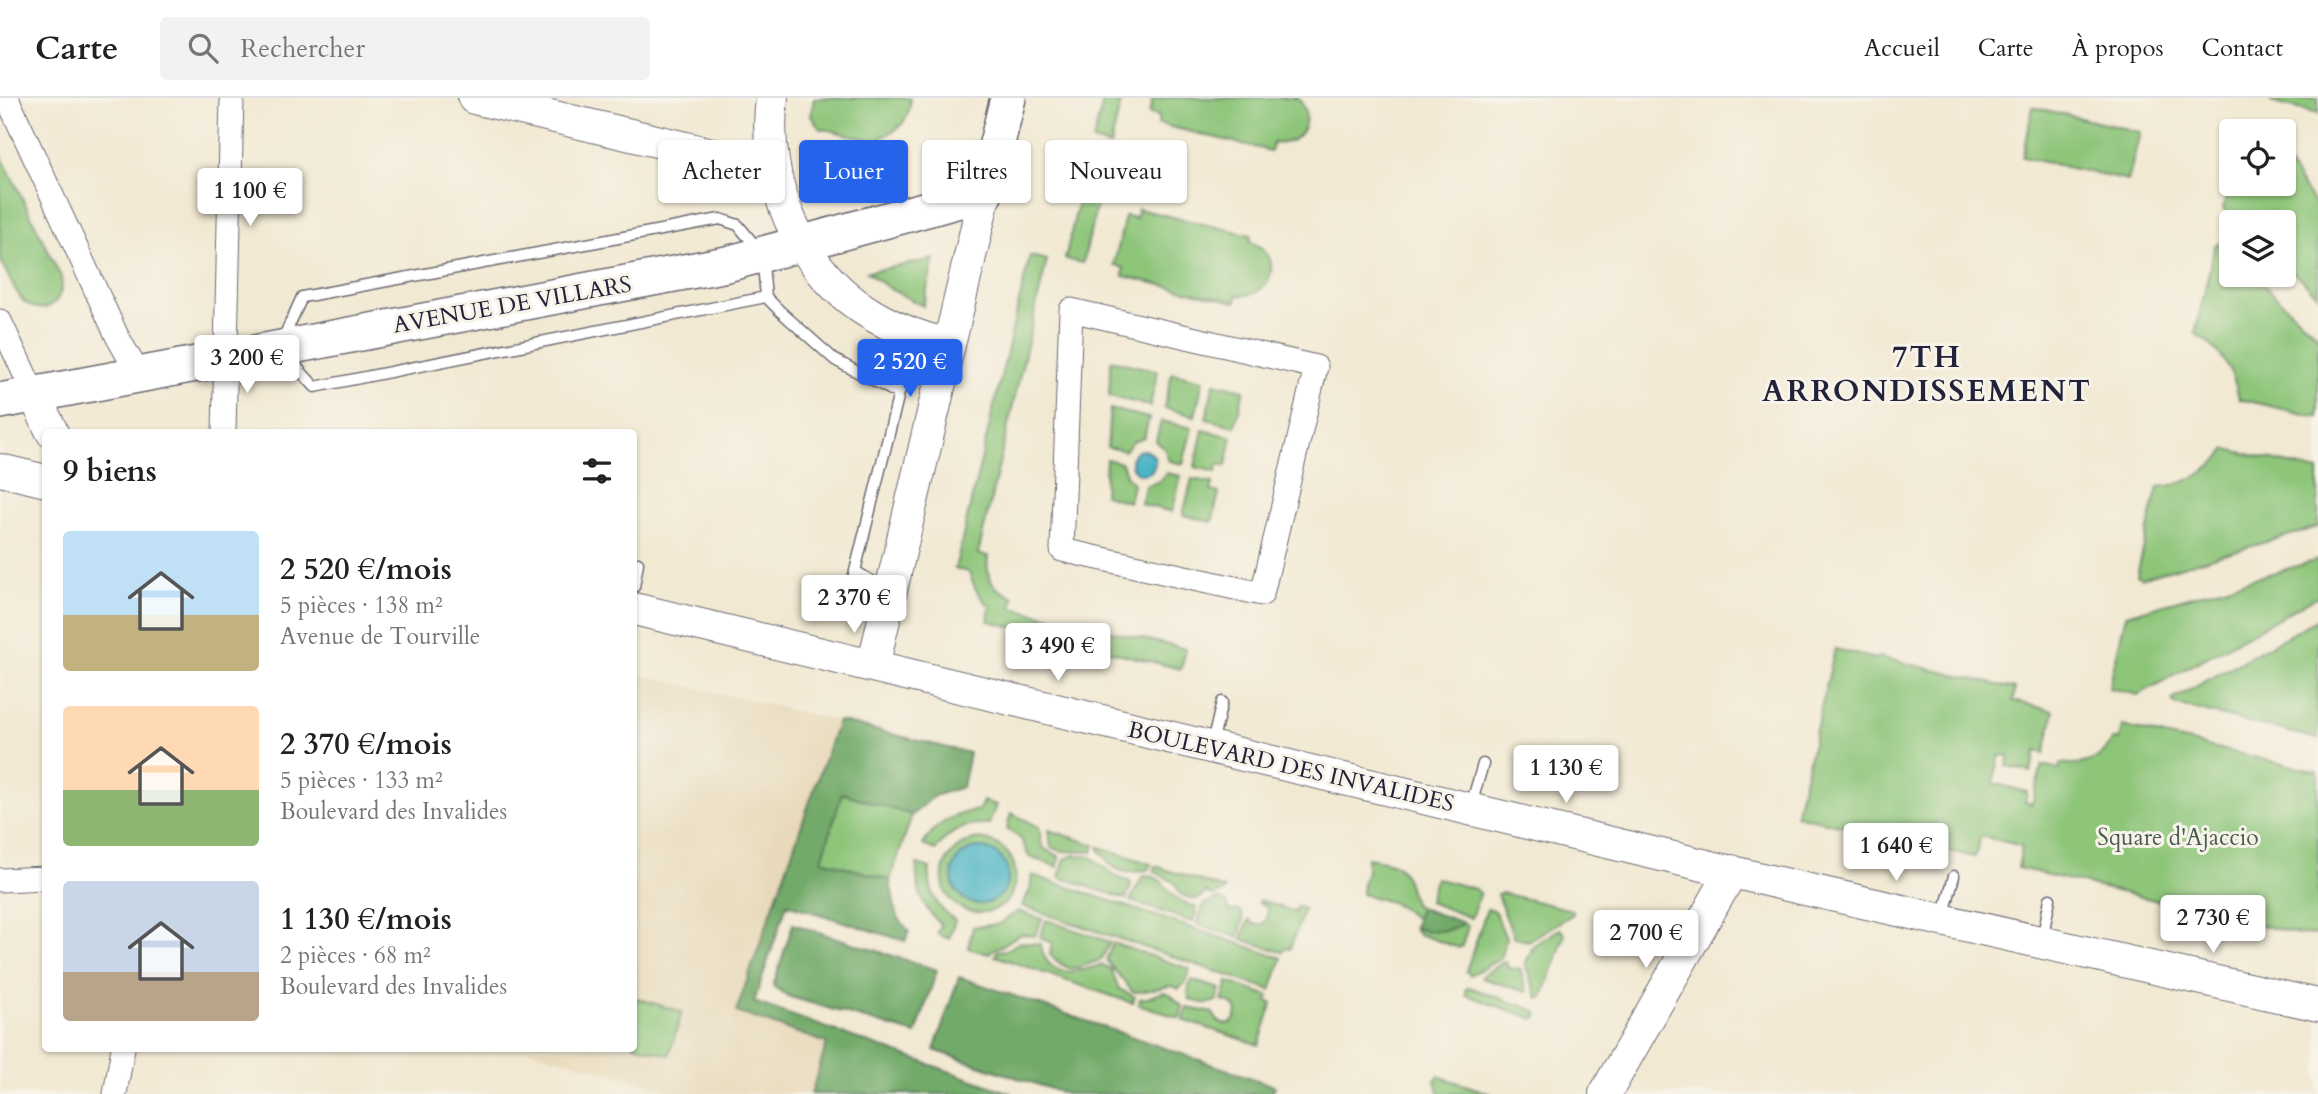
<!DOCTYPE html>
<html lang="fr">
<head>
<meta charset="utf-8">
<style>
	body { margin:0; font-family:Cardo,serif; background:#f2f2f2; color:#202124; height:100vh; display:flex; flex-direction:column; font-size:26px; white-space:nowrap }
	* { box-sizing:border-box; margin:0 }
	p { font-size:23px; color:#757577 }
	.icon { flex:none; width:38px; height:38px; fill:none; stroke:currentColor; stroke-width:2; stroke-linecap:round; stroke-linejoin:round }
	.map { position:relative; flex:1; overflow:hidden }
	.drawer { position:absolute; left:42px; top:331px; width:595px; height:623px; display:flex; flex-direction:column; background:#fff; border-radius:7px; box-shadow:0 2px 5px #0004 }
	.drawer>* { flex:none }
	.banner { position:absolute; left:658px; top:42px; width:665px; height:63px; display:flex; gap:14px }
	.buttons { position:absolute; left:2219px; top:21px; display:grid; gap:14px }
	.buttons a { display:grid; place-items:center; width:77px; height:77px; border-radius:7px; background:#fff; box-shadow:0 2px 5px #0004; font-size:35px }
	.price { position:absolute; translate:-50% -60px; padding:0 16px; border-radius:7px; background:#fff; color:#222; font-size:23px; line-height:46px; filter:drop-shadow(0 2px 4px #0008) }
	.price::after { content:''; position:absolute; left:50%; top:42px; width:21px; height:16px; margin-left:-10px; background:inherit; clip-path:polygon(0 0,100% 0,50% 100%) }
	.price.on { background:#2563eb; color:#fff }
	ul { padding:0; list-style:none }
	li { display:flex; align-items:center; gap:21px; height:175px; padding:0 21px }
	li span { display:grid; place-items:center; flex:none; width:196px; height:140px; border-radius:7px; color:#555 }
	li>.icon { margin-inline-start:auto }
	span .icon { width:84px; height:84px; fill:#fffc; stroke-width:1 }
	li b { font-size:30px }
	h2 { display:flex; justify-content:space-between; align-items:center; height:84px; padding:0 21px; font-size:30px }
	.tag { padding:0 24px; border-radius:7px; background:#fff; box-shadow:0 2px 5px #0004; font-size:24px; line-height:63px }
	.tag.on { background:#2563eb; color:#fff }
	header { display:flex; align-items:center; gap:42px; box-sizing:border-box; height:98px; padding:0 35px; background:#fff; border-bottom:2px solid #e0e0e0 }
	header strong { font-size:33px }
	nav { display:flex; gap:38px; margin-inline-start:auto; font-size:24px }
	.search { width:490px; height:63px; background:#f2f2f2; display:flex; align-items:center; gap:18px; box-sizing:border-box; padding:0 24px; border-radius:7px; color:#757577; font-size:26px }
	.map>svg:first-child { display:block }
	.built { fill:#e8d9ba }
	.green { fill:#8dc579; stroke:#58745a; stroke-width:2; fill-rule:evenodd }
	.forest { fill:#72aa69; stroke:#4a6652; stroke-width:2 }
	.water { fill:#48b4c5; stroke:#356b80; stroke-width:2 }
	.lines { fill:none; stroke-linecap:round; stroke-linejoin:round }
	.lane-casing { stroke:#6b6870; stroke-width:13 }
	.street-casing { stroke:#6b6870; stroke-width:25 }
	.secondary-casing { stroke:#6b6870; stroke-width:34 }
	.primary-casing { stroke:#6b6870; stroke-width:38 }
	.lane { stroke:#fff; stroke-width:10 }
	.street { stroke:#fff; stroke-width:23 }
	.secondary { stroke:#fff; stroke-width:32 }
	.primary { stroke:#fff; stroke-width:35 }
	.labels { text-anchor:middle; stroke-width:6; stroke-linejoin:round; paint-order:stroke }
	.street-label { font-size:23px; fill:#22223b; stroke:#f7f3e8 }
	.park-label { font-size:23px; fill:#475b51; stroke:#f7f3e8 }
	.district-label { font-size:30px; font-weight:bold; letter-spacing:2px; fill:#22223b; stroke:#f7f3e8 }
</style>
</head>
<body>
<header>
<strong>Carte</strong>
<div class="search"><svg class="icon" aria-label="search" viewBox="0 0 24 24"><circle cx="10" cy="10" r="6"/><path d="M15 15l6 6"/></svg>Rechercher</div>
<nav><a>Accueil</a><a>Carte</a><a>À propos</a><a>Contact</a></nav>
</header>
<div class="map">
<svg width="2318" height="996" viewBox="0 0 2318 996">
	<rect width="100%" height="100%" fill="#f7f3e8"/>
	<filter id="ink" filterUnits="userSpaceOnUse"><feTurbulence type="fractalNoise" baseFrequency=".0143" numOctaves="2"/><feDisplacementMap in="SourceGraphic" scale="14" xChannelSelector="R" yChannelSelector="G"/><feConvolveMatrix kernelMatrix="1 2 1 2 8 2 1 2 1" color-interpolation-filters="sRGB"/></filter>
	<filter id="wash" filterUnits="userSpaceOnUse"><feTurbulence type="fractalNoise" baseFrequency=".00686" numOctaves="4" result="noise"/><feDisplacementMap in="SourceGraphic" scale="28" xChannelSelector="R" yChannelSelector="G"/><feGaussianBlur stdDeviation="1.57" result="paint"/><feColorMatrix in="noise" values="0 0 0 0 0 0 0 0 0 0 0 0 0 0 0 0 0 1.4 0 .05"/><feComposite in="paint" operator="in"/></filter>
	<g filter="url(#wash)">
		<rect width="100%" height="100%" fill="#f2e9d3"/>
		<path class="built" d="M634,575L838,623L736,913L828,945L811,996H681L523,950H634Z"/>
		<path class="green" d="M814,0H910C911,21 900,32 881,39L880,44L820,30L811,18Z
			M1104,0H1122L1110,48L1093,43Z
			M1153,0H1298C1316,22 1300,49 1273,45L1271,53L1158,26L1159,18L1149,16Z
			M2272,0H2318V16L2271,4Z
			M2033,9L2140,34L2128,83L2022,59Z
			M0,55L61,179C65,201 47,220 26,205C18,200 2,167 0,158C0,148 0,136 0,125C0,102 0,78 0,55Z
			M2284,61L2318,111V197L2284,166V124H2238L2223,111L2231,75V86H2284Z
			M1087,66L1105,71L1083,165L1065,161Z
			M1138,111L1251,137L1250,144C1285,155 1274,201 1237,197L1236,204L1123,178L1124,170L1114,167L1125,118L1136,120Z
			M2219,145L2231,157V177H2253L2318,238V319L2239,301C2234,272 2220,250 2195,236L2215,147Z
			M1030,158L1047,162L978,456L988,458C985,480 993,492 1014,499L1012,510L1186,551L1181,571L988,523L990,508C978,498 974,489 969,474L955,471Z
			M934,161L923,208L890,191L867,174Z
			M1111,262L1158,273L1150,308L1109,298Z
			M1172,275L1203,282L1195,318L1164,310Z
			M1214,285L1244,292L1235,328L1206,321Z
			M1110,311L1149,320L1144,340L1132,344L1125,353L1107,349Z
			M1161,323L1192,330L1183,366L1169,363L1165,352L1156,343Z
			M1203,332L1232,339L1226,368L1218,366L1216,374L1195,369Z
			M2227,351L2318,373V429L2141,480L2137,477L2158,389C2187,387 2209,375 2227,351Z
			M1106,361L1122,365L1126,377L1133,386L1129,404L1104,397Z
			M1166,375L1181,378L1172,414L1141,406L1145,388L1158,384Z
			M1192,381L1213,385L1211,393L1219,395L1212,424L1183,417Z
			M2318,462V498L2138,597L2109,590L2126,517Z
			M2318,521V641L2174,606L2172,602Z
			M1835,551L1876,561L1879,559L2015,591L2013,603L2054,613L2045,655L2036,653L2031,674L2007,668L2009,658L2000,657L1993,685L2027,694L2025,704L2032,706L2042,667L2059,671L2061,665C2083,669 2102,662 2113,641L2119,642L2122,628L2318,674V837L2298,836L2018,770L2022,748L1981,738L1975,759L1796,717Z
			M842,695L912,717L890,782L821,762Z
			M983,703L996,707L989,726C965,725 949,733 936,752L923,747C935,725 954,715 979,712Z
			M1011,715L1039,729C1044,751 1035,747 1059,758L1058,769L1029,759L1021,741L1007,731Z
			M1049,732L1095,747L1093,754L1061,753L1051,749Z
			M980,741C1032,747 1024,819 976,814C930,810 932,746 980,741ZM980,750L989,751L1008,780C1003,802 978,811 960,797L956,763L962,756Z
			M1099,749H1100L1151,766L1149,771C1134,775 1122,777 1110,766C1106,762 1105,757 1100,753Z
			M1074,757L1091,759L1117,779L1130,784L1131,788L1126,801L1059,779L1065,761Z
			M1367,760C1405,765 1404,771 1414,806L1420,810L1417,821L1394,805L1362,796L1363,786L1367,773Z
			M917,766L930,770C928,792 936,810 955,822L949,841L937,836L941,827C922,810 915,790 917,766Z
			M1155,768L1225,791L1223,794L1213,798L1206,794C1197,805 1191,801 1180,796L1175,785L1154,773Z
			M1032,777L1282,860L1271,892L1022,808L1030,792Z
			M1143,778C1166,778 1161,789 1176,800C1182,805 1190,806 1197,810L1193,824L1130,803Z
			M1435,780L1475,791L1480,795L1471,820L1429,804Z
			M1502,795L1572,812L1573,816L1528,843L1514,840L1497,796Z
			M1218,801L1226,804L1230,814L1237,812L1242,815L1243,824L1238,839L1197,826L1204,806Z
			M1260,802L1295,814L1297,808L1304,811L1290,851L1285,850L1283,854L1241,841L1249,822C1254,828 1260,828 1266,823L1268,811L1265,807L1259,805Z
			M1487,811L1494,812L1506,840L1500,861L1470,877L1466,873Z
			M1018,813L1042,821L1035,838C1018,833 1016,839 1003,847C997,850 993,850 989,856L968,850L973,829L999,826Z
			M1046,822L1110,844L1101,862C1074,870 1073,878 1050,857L1052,845L1040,840Z
			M1464,825L1468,828L1462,848L1459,850L1418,836L1414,830C1431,834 1450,836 1464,825Z
			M1560,831L1565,836L1543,899L1538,901L1525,866L1534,847Z
			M1020,844L1040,846C1042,851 1043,858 1047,863C1061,882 1084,871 1102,867L1111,871L1119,891L1135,899L1132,905L995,858L997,853L1006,852Z
			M1113,845L1190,871L1184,886L1178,891L1174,888C1159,888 1147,895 1133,894L1106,862Z
			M1504,864L1507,865V870L1520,871L1527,894L1482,880L1483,877Z
			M1191,882L1220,891L1216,903L1207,906L1190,902L1188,893Z
			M1228,884L1269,898L1267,903L1272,905L1259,947L1183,922L1187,910L1213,915C1226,945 1254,906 1222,903Z
			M1469,889L1536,913L1538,917L1535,921L1466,897V891Z
			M1163,894L1170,896L1183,909L1179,920L1138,906L1140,901L1147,900Z
			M636,900L682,914L669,957L634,947V909Z
			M1438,978L1492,996H1440L1435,983Z"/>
		<path class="forest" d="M838,623L969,655L962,689L934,698L912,717L842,695L822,762L890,782L896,816L909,834L905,843L787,806L754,904L1013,996H811L827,945L736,914Z
			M1420,810L1464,825C1450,835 1431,834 1414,830Z
			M793,826L937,872L916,936L787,898L773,888Z
			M959,879L1275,988L1272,996H1066L934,952Z"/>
		<path class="water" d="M1131 364a12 12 0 1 1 24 0a12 12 0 1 1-24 0Z
			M952 778a28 28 0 1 1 56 0a28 28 0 1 1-56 0Z"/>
	</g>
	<g filter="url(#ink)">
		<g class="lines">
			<g class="lane-casing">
				<path id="lane" d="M282,243L302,199L720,121L738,127L762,156L766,199L781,214L835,262L897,295
					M285,256L315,289L766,199
					M634,489L638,465
					M888,493L855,473L906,267L923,243
					M845,512L855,473
					M1212,646L1222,604
					M1471,707L1483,666
					M1943,820L1954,778
					M2042,842L2050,801"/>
			</g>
			<g class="street-casing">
				<path id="street" d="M7,0L117,238L139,277
					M1071,212L1316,269L1262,496L1062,452Z
					M0,223L34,296
					M224,334L232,0
					M0,782L46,780
					M115,996L123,950"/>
			</g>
			<g class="secondary-casing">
				<path id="secondary" d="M474,0L724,59L773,69
					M772,0C761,83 800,175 874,218C898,232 923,241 949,247
					M34,296L52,334
					M0,372L46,383
					M634,511L1770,783L2318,907
					M873,568L985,95
					M1605,996L1732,773"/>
			</g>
			<g class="primary-casing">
				<path id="primary" d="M0,303L727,166L985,95L1008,0"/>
			</g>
			<use href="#lane" class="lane"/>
			<use href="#street" class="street"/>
			<use href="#secondary" class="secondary"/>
			<use href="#primary" class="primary"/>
		</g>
	</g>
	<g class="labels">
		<g class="street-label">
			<text transform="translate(512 206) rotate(-10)" y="8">AVENUE DE VILLARS</text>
			<text transform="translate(1291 668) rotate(13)" y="8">BOULEVARD DES INVALIDES</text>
		</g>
		<g class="park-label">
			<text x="2178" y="747">Square d'Ajaccio</text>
		</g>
		<g class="district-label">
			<text x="1927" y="269">7TH<tspan x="1927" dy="34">ARRONDISSEMENT</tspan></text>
		</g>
	</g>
</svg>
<div class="buttons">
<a><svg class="icon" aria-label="locate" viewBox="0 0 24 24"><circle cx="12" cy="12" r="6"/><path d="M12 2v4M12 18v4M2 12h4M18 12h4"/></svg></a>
<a><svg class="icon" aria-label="layers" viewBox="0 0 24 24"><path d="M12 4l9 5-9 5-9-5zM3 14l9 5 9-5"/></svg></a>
</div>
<b class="price" style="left:250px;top:130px">1 100 €</b>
<b class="price" style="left:247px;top:297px">3 200 €</b>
<b class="price on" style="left:910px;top:301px">2 520 €</b>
<b class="price" style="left:854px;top:537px">2 370 €</b>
<b class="price" style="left:1058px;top:585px">3 490 €</b>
<b class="price" style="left:1566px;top:707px">1 130 €</b>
<b class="price" style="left:1896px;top:785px">1 640 €</b>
<b class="price" style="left:2213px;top:857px">2 730 €</b>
<b class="price" style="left:1646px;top:872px">2 700 €</b>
<div class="banner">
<a class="tag">Acheter</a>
<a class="tag on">Louer</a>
<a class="tag">Filtres</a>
<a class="tag">Nouveau</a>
</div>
<section class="drawer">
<h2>9 biens<svg class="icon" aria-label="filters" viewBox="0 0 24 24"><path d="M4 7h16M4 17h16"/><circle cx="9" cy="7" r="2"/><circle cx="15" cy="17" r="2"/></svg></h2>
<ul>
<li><span style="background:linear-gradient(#bfe0f5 60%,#c2b280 0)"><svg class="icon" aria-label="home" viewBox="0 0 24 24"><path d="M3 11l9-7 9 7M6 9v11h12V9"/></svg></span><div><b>2 520 €/mois</b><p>5 pièces · 138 m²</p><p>Avenue de Tourville</p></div></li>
<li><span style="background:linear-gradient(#ffd9b3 60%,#8fb573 0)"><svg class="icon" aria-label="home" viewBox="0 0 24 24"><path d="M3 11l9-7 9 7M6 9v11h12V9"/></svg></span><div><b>2 370 €/mois</b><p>5 pièces · 133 m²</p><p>Boulevard des Invalides</p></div></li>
<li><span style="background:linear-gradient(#c9d6e8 65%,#b9a48a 0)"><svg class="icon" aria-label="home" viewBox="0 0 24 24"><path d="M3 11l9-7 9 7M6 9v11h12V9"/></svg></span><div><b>1 130 €/mois</b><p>2 pièces · 68 m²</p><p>Boulevard des Invalides</p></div></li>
</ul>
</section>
</div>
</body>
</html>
